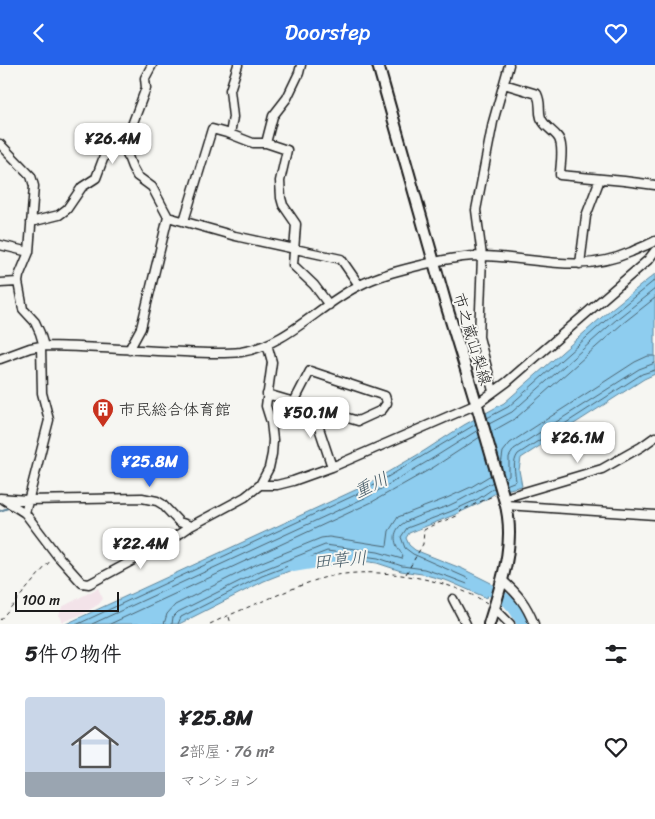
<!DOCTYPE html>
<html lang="ja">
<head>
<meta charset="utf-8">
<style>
	body { margin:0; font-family:Sriracha,"Klee One",sans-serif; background:#f2f2f2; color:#202124; height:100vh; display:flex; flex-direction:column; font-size:19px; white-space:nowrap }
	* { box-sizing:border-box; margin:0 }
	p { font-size:16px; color:#757577 }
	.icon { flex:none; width:28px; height:28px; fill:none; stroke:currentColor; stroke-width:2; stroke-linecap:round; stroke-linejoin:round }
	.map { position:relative; height:559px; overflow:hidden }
	.panel { display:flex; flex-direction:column; background:#fff; flex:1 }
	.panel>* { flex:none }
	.scale { position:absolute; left:15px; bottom:12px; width:104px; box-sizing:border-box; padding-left:5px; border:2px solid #1c1c1c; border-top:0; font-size:14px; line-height:18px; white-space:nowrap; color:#1c1c1c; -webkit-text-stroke:4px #f6f6f2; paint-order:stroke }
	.price { position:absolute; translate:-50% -42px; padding:0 11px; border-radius:10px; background:#fff; color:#222; font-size:16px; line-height:32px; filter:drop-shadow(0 1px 2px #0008) }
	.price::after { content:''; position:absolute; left:50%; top:30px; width:15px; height:11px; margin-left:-8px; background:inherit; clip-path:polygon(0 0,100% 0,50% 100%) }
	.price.on { background:#2563eb; color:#fff }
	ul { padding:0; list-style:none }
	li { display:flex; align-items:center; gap:15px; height:125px; padding:0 25px }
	li span { display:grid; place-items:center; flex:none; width:140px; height:100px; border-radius:5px; color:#555 }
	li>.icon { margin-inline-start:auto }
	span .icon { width:60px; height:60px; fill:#fffc; stroke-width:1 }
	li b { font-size:21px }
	h2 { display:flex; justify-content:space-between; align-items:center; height:60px; padding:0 25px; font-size:21px }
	header { display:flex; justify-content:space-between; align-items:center; height:65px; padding:0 25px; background:#2563eb; color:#fff; font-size:22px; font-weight:600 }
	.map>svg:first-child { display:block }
	.built { fill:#f3e3e9 }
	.water { fill:#8ecdef; stroke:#60869b }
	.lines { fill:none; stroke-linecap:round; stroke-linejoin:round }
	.shore { stroke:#4a6370; stroke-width:1 }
	.stream { stroke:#60869b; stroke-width:2 }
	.river { stroke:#8ecdef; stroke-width:12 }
	.minor-casing { stroke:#1c1c1c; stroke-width:11 }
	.major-casing { stroke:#1c1c1c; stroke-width:14 }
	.path { stroke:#1c1c1c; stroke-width:1; stroke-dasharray:4 4; stroke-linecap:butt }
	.minor { stroke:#f6f6f2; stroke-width:8 }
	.major { stroke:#f6f6f2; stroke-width:10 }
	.major-bridge-casing { stroke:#1c1c1c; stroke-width:14; stroke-linecap:butt }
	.major-bridge { stroke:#f6f6f2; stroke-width:10 }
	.labels { text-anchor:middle; stroke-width:4; stroke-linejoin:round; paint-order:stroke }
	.street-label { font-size:16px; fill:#1c1c1c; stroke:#f6f6f2 }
	.poi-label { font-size:16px; fill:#1c1c1c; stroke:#f6f6f2; text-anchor:start }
	.water-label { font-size:18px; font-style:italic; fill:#445a66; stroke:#f6f6f2 }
</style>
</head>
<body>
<header><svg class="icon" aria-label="back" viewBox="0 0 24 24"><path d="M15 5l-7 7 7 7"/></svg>Doorstep<svg class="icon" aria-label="heart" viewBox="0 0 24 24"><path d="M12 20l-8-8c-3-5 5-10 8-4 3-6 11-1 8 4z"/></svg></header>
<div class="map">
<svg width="655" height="559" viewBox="0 0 655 559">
	<rect width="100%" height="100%" fill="#f6f6f2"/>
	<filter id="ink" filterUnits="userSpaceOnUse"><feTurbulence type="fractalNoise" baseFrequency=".02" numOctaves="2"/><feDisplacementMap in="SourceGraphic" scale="10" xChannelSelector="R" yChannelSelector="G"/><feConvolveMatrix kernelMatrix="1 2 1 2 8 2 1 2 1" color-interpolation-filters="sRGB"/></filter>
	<g filter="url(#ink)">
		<path class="built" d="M98,523L103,534L99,539L83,549L62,557L59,550L62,542Z"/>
		<path class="water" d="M655,209V309L644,314L521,393L519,405L522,421L497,427L480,438L454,450L409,468L406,473L409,480L415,485L463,504L491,518L487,533L448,516L422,509L401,506L377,498L327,491L264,516L179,559H66L364,421L424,386L464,360L504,338L610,245Z"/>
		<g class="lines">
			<path class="shore" d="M487,353L508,342L613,249L655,215
				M489,359L512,347L617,254L655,224
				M491,367L516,353L622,259L655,233
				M501,400L503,387L510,378L635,297L648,291H655
				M505,414L509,411V392L514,384L639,304L655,298
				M506,420L516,416C515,407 512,397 518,389L642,309L655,305
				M78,559L366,425L476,359
				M92,559L369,431L430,395L478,365
				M110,559L372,437L434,402L480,372
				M164,559L167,549L175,540L257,499L321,473L329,472L387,481L389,466L398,452L447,433L471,422L491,410
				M172,559L173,552L178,547L260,506L325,480L378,487L402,494L403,490C395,482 391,469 401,460C409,453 437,445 448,441C464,434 478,425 493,417
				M178,559L181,552L262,511L327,486L378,493L402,501L424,504L449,512L483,525L485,522L483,520L413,489L405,483L401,472L407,463L452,446L478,434L494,423"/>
			<path class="stream" d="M0,446L8,443"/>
			<path class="river" d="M293,501L346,492H357
				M473,518C498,527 512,534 523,559"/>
			<g class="minor-casing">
				<path id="minor" d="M301,0L299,8L287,33L273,51L266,78L287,85L280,116L281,133L283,140L296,159L293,200L314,220L329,240
					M504,19L537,29C542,40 538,44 541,53C544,61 552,65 557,71C565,79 560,100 560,110L624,116L655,120
					M230,69L253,78H266
					M126,76L127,89L132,102L137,111L152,122L168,152L235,171L341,194L359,220
					M0,79L31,111L34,121L29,187L19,211L18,217L23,244L35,257L40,268L43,278L41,281L42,328L49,355L25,448
					M184,156L212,64L230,69L233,52L230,25L238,0
					M31,157L59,150L67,144L82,122L96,113L105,89L126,76L146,23L145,13L152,0
					M0,180L29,187
					M580,199L586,151L600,114
					M0,218L18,217
					M129,285L141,263L168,152
					M0,294L30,283L41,281C89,281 136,286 184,287C203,288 222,289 241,287C287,280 318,241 358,221C381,209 409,203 434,197C450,194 466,190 482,191C536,192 578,210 631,187C639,183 648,180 655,176
					M493,326L479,272L482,191L476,145L493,57L509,0
					M267,329L358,356L382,345L387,338L385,331L310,306L294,337
					M325,346L319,363L332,402
					M260,420H277L293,416L332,402L477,339L507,317L648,195L655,186
					M0,433L27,435L142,433L157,436L162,439L179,457L191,461L245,432L260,420L269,403L272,389L273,375L271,357L266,341L272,297L267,279
					M504,433L602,404L641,382L655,372
					M3,434L25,448L56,489L82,518L89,519L169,476L191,461
					M506,440L655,450
					M502,515C518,529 526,539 534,559
					M453,534L466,559
					M494,543L510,559"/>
			</g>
			<g class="major-casing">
				<path id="major" d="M378,0L445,236L478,344
					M489,559C502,517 518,474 503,430"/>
			</g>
			<path class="path" d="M406,509L423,479L424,465L433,460L457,451L462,445L495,430
				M229,552L231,559
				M0,555L51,495
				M210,559C233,548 256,539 280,529C294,523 309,517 323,513C371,500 445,512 487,538"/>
			<use href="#minor" class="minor"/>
			<use href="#major" class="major"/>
			<g class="major-bridge-casing">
				<path id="major-bridge" d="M478,344L503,430"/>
			</g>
			<use href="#major-bridge" class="major-bridge"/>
		</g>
	</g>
	<defs>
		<g id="building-pin" transform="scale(1.125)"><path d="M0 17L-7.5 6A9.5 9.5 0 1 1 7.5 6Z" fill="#c8321e" stroke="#f6f6f2"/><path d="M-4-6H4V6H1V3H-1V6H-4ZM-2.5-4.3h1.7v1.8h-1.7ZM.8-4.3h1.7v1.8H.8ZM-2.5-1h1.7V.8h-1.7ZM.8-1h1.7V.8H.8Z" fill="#fff"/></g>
	</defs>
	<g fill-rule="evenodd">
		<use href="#building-pin" x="103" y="344"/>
	</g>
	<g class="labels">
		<g class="street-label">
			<text transform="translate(473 274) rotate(73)" y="6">市之蔵山梨線</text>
		</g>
		<g class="poi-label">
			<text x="119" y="350">市民総合体育館</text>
		</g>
		<g class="water-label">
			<text transform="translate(371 420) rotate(-25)" y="6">重川</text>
			<text transform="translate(340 495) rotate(-5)" y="6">田草川</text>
		</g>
	</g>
</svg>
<div class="scale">100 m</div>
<b class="price" style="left:113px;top:100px">¥26.4M</b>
<b class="price" style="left:311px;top:374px">¥50.1M</b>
<b class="price" style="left:578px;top:399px">¥26.1M</b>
<b class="price on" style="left:150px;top:423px">¥25.8M</b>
<b class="price" style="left:141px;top:505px">¥22.4M</b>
</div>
<section class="panel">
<h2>5件の物件<svg class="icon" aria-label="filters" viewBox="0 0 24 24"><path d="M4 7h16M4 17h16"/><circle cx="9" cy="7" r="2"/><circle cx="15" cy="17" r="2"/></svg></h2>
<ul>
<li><span style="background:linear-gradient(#c9d6e8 75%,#9aa5b1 0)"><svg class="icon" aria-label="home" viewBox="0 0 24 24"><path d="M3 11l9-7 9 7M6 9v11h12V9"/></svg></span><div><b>¥25.8M</b><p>2部屋 · 76 m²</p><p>マンション</p></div><svg class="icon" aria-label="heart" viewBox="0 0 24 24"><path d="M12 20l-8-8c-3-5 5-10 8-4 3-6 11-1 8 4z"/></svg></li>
</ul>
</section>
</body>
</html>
